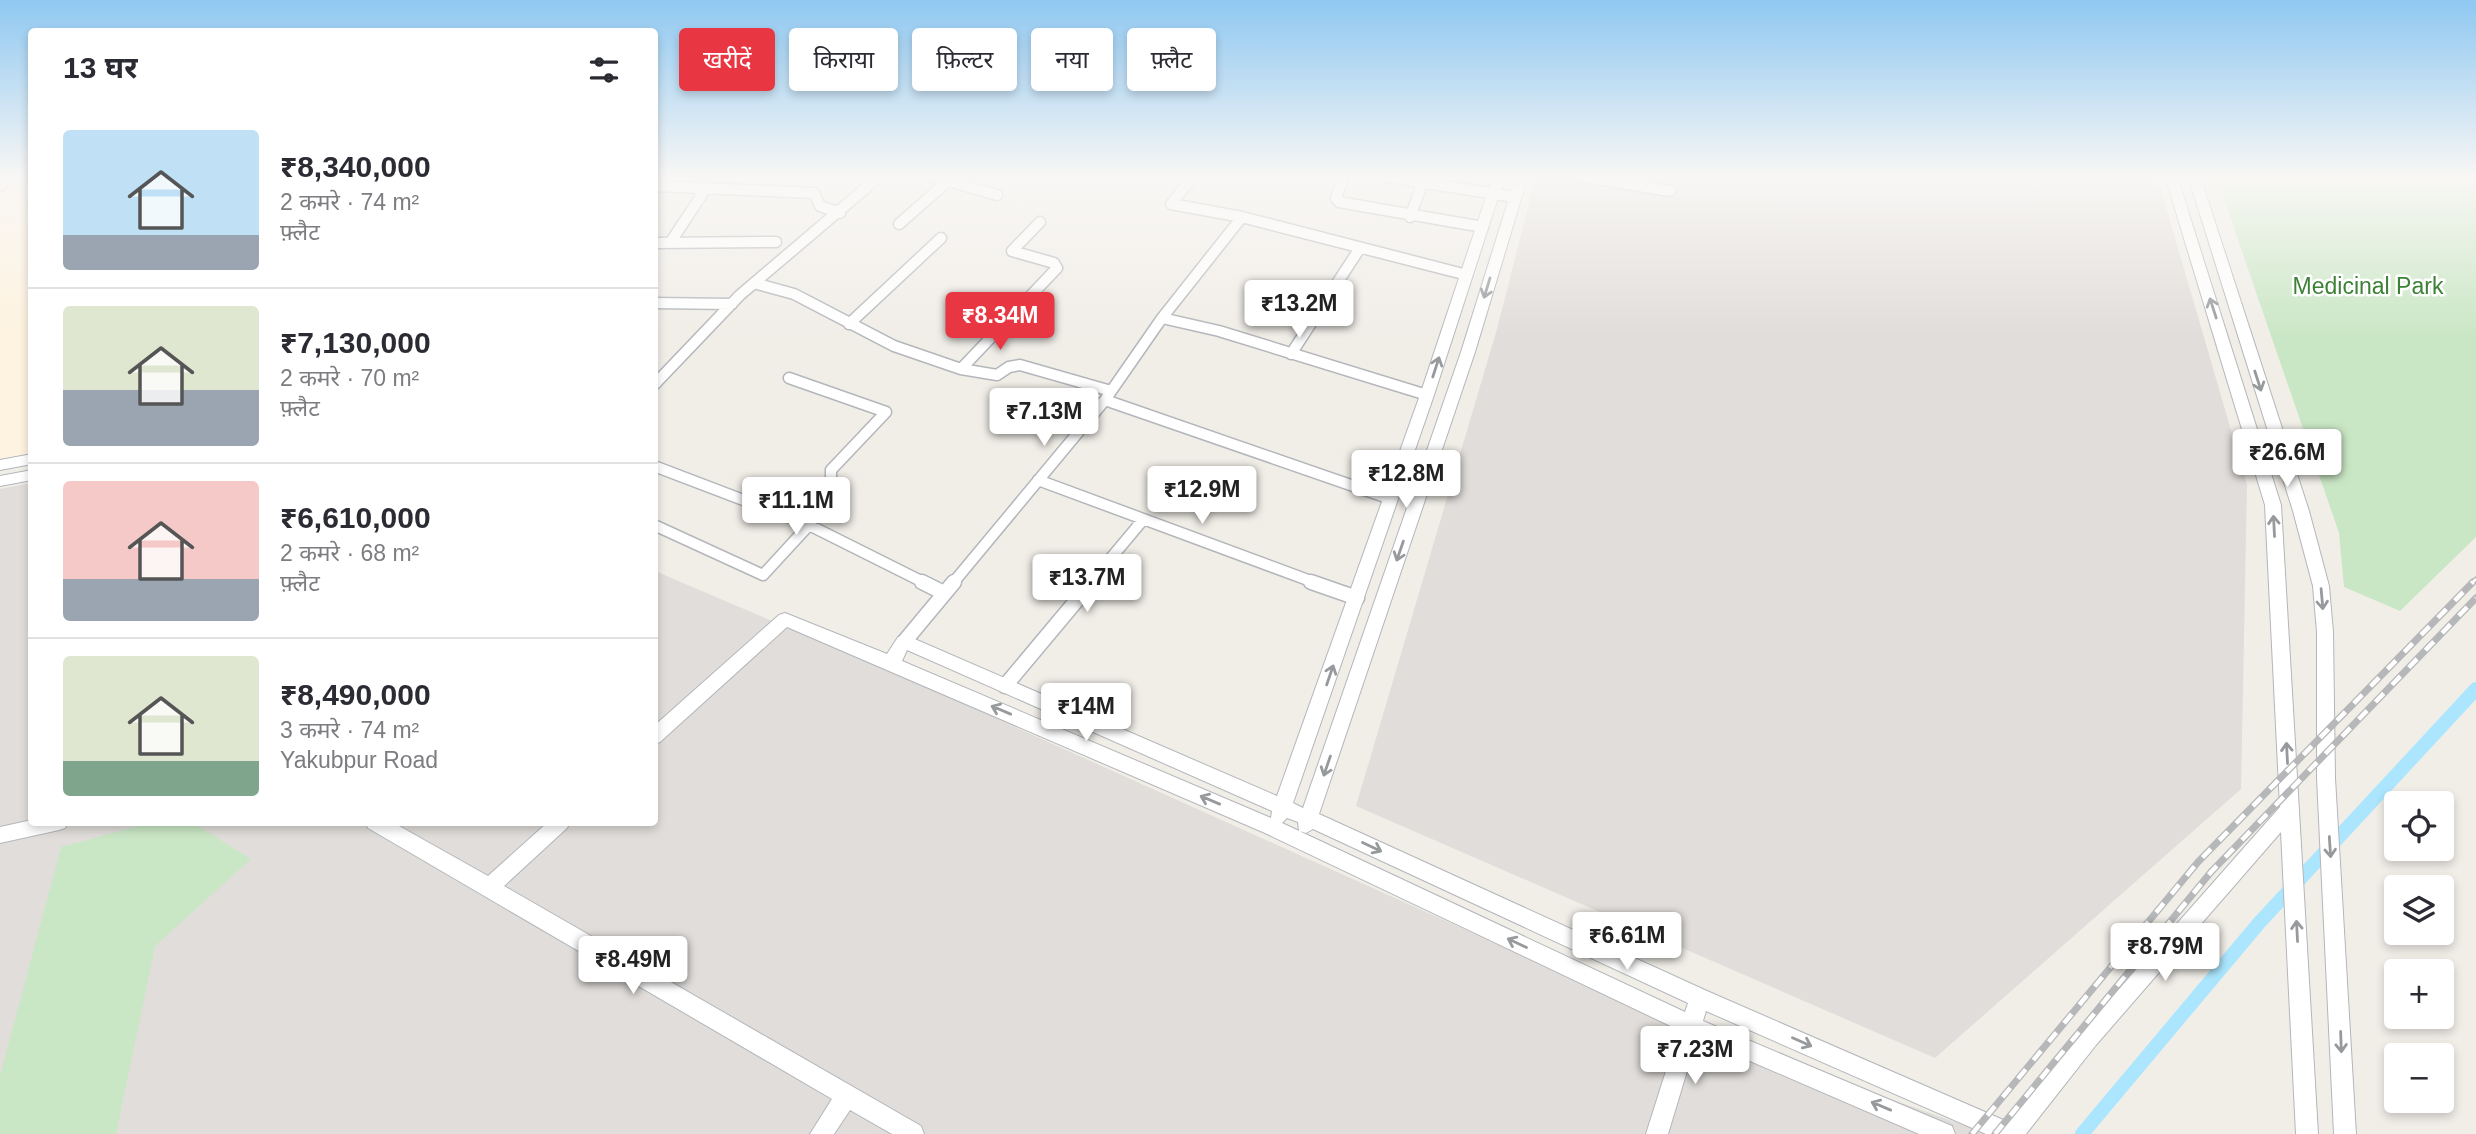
<!DOCTYPE html>
<html lang="hi">
<head>
<meta charset="utf-8">
<style>
	body { margin:0; font-family:Arial,"Noto Sans Devanagari",sans-serif; background:#f7f7f7; color:#2b2b33; height:100vh; display:flex; flex-direction:column; font-size:26px; white-space:nowrap }
	* { box-sizing:border-box; margin:0 }
	p { font-size:23px; color:#7c7c81 }
	.icon { flex:none; width:38px; height:38px; fill:none; stroke:currentColor; stroke-width:2; stroke-linecap:round; stroke-linejoin:round }
	.map { position:relative; flex:1; overflow:hidden }
	.drawer { position:absolute; left:28px; top:28px; width:630px; height:798px; display:flex; flex-direction:column; background:#fff; border-radius:7px; box-shadow:0 4px 10px #0003 }
	.drawer>* { flex:none }
	.banner { position:absolute; left:679px; top:28px; width:665px; height:63px; display:flex; gap:14px }
	.fabs { position:absolute; left:2384px; top:791px; display:grid; gap:14px }
	.fabs a { display:grid; place-items:center; width:70px; height:70px; border-radius:7px; background:#fff; box-shadow:0 4px 10px #0003; font-size:35px }
	.price { position:absolute; translate:-50% -60px; padding:0 16px; border-radius:7px; background:#fff; color:#222; font-size:23px; line-height:46px; filter:drop-shadow(0 2px 4px #0008) }
	.price::after { content:''; position:absolute; left:50%; top:42px; width:21px; height:16px; margin-left:-10px; background:inherit; clip-path:polygon(0 0,100% 0,50% 100%) }
	.price.selected { background:#e83743; color:#fff }
	ul { padding:0; list-style:none }
	li { display:flex; align-items:center; gap:21px; height:175px; padding:0 35px }
	li+li { border-top:2px solid #e1e1e2 }
	li span { display:grid; place-items:center; flex:none; width:196px; height:140px; border-radius:7px; color:#555 }
	li>.icon { margin-inline-start:auto }
	span .icon { width:84px; height:84px; fill:#fffc; stroke-width:1 }
	li b { font-size:30px }
	h2 { display:flex; justify-content:space-between; align-items:center; height:84px; padding:0 35px; font-size:30px }
	.chip { padding:0 24px; border-radius:7px; background:#fff; box-shadow:0 4px 10px #0003; font-size:24px; line-height:63px }
	.chip.selected { background:#e83743; color:#fff }
	.map>svg:first-child { display:block }
	.commercial { fill:#fef3e0 }
	.industrial { fill:#e0ddda }
	.green { fill:#cae7c5 }
	.lines { fill:none; stroke-linecap:round; stroke-linejoin:round }
	.canal { stroke:#abe6fe; stroke-width:14 }
	.minor-far1-casing { stroke:#b3b6ba; stroke-width:13 }
	.minor-casing { stroke:#b3b6ba; stroke-width:17 }
	.tertiary-casing { stroke:#b3b6ba; stroke-width:2 }
	.minor-far1 { stroke:#fff; stroke-width:10 }
	.minor { stroke:#fff; stroke-width:14 }
	.tertiary { fill:#fff; fill-rule:evenodd }
	.rail-far1-casing { stroke:#b6b7b8; stroke-width:5 }
	.rail-casing { stroke:#b6b7b8; stroke-width:7 }
	.rail-far1 { stroke:#fff; stroke-width:2.5; stroke-dasharray:9; stroke-linecap:butt }
	.rail { stroke:#fff; stroke-width:4.5; stroke-dasharray:12; stroke-linecap:butt }
	.oneway { stroke:#979a9d }
	.labels { text-anchor:middle; stroke-width:5; stroke-linejoin:round; paint-order:stroke }
	.park-label { font-size:23px; fill:#3c8135; stroke:#fff }
</style>
</head>
<body>
<div class="map">
<svg width="2476" height="1134" viewBox="0 0 2476 1134">
	<rect width="100%" height="100%" fill="#f1eee8"/>
	<path class="commercial" d="M12,176H31L32,454L0,459V201Z"/>
	<path class="industrial" d="M1536,176H2157L2247,485L2241,789L1935,1058L1356,806L1497,329Z
		M31,483L32,822H654L655,571L915,682L1657,1016L1989,1134H0V489Z"/>
	<path class="green" d="M2216,176H2476V537L2400,611L2344,587L2339,533Z
		M153,822L193,823L251,859L155,946L116,1134H0V1076L61,847Z"/>
	<g class="lines">
		<path class="canal" d="M2082,1134L2259,923L2476,689"/>
		<g class="minor-far1-casing">
			<path id="minor-far1" d="M931,176L997,195
				M1344,176L1336,198L1339,202L1483,227
				M1383,176L1514,197
				M1579,176L1670,191
				M1191,179L1171,204L1242,217L1467,275
				M654,186L814,193L820,206L840,213
				M1410,217L1423,182
				M899,224L948,181
				M654,243L776,242
				M670,243L707,187
				M754,283L794,294L894,346L961,369L997,375L1009,367L1020,365L1111,391
				M654,303L732,304
				M1162,318L1219,331L1427,395
				M849,324L941,238
				M1291,354L1360,248
				M961,369L1057,268L1054,263L1012,251L1040,222
				M654,385L740,295L880,176
				M1105,400L1391,499
				M654,466L809,525L925,583
				M1038,480L1316,583
				M654,525L763,575L809,525L831,492V470L886,412L789,378
				M953,583L1105,400L1162,318L1242,217
				M1090,583L1142,521"/>
		</g>
		<g class="minor-casing">
			<path id="minor" d="M922,582L944,593
				M1311,582L1357,598
				M904,642L954,582
				M1005,686L1092,582"/>
		</g>
		<g class="tertiary-casing">
			<path id="tertiary" d="M0,176H11L4,190L0,191Z
				M1493,176H1505L1434,395L1293,803L1303,808L1461,352L1516,176H1528L1475,352L1319,814L1707,991L2008,1122L2082,1031L2280,807L2265,505L2165,176H2177L2281,505L2318,1134H2296L2281,832L2096,1045L2026,1134H1986L1706,1011L1703,1021L1952,1126L1955,1134H1919L1697,1038L1668,1134H1646L1679,1030L1265,833L787,627L660,742L654,744V726L779,615L785,613L887,654L898,637H910L1277,796L1420,395ZM907,650L1272,811L1271,818L902,661ZM1287,818L1298,822L1299,831L1306,833L1313,829L1688,1003L1685,1012L1282,823Z
				M2188,176H2200L2309,511L2329,586L2333,632L2335,778L2356,1134H2334L2317,778V632L2313,586L2293,511Z
				M32,454V464L0,470V460Z
				M32,470V480L0,486V476Z
				M32,820V822H68L65,828L59,830L0,843V827Z
				M365,822H392L488,876L548,822H570L567,828L504,886L921,1126L924,1134H892L850,1110L834,1134H810L832,1099L368,828Z"/>
		</g>
		<use href="#minor-far1" class="minor-far1"/>
		<use href="#minor" class="minor"/>
		<use href="#tertiary" class="tertiary"/>
		<g class="rail-far1-casing">
			<path id="rail-far1" d="M2472,583L2476,579"/>
		</g>
		<g class="rail-casing">
			<path id="rail" d="M1972,1134L2198,862L2473,582
				M1995,1134L2211,872L2476,598"/>
		</g>
		<use href="#rail-far1" class="rail-far1"/>
		<use href="#rail" class="rail"/>
	</g>
	<defs><path id="oneway-shaft" d="M-6 0H5M1.5-3L5.5 0L1.5 3" fill="none" stroke-width="1.6" stroke-linecap="round" stroke-linejoin="round" transform="scale(1.75)"/></defs>
	<g class="oneway">
		<use href="#oneway-shaft" transform="translate(1487 288) rotate(107)"/>
		<use href="#oneway-shaft" transform="translate(2213 308) rotate(-108)"/>
		<use href="#oneway-shaft" transform="translate(1436 367) rotate(-72)"/>
		<use href="#oneway-shaft" transform="translate(2258 381) rotate(72)"/>
		<use href="#oneway-shaft" transform="translate(2274 526) rotate(-93)"/>
		<use href="#oneway-shaft" transform="translate(1400 551) rotate(109)"/>
		<use href="#oneway-shaft" transform="translate(2322 599) rotate(85)"/>
		<use href="#oneway-shaft" transform="translate(1330 675) rotate(-71)"/>
		<use href="#oneway-shaft" transform="translate(1001 710) rotate(-157)"/>
		<use href="#oneway-shaft" transform="translate(2287 753) rotate(-93)"/>
		<use href="#oneway-shaft" transform="translate(1327 766) rotate(109)"/>
		<use href="#oneway-shaft" transform="translate(1210 800) rotate(-157)"/>
		<use href="#oneway-shaft" transform="translate(1372 847) rotate(25)"/>
		<use href="#oneway-shaft" transform="translate(2330 847) rotate(86)"/>
		<use href="#oneway-shaft" transform="translate(2297 931) rotate(-93)"/>
		<use href="#oneway-shaft" transform="translate(1517 943) rotate(-155)"/>
		<use href="#oneway-shaft" transform="translate(1802 1042) rotate(24)"/>
		<use href="#oneway-shaft" transform="translate(2341 1042) rotate(88)"/>
		<use href="#oneway-shaft" transform="translate(1881 1106) rotate(-157)"/>
	</g>
	<linearGradient id="sky" x2="0" y2="1"><stop stop-color="#8fc8f1"/><stop offset="0.53" stop-color="#f9f7f5"/><stop offset="1" stop-color="#f9f7f5" stop-opacity="0"/></linearGradient>
	<rect width="2476" height="335" fill="url(#sky)"/>
	<g class="labels">
		<g class="park-label">
			<text x="2368" y="294">Medicinal Park</text>
		</g>
	</g>
</svg>
<div class="fabs">
<a><svg class="icon" aria-label="locate" viewBox="0 0 24 24"><circle cx="12" cy="12" r="6"/><path d="M12 2v4M12 18v4M2 12h4M18 12h4"/></svg></a>
<a><svg class="icon" aria-label="layers" viewBox="0 0 24 24"><path d="M12 4l9 5-9 5-9-5zM3 14l9 5 9-5"/></svg></a>
<a>+</a>
<a>−</a>
</div>
<b class="price" style="left:1299px;top:340px">₹13.2M</b>
<b class="price selected" style="left:1000px;top:352px">₹8.34M</b>
<b class="price" style="left:1044px;top:448px">₹7.13M</b>
<b class="price" style="left:2287px;top:489px">₹26.6M</b>
<b class="price" style="left:1406px;top:510px">₹12.8M</b>
<b class="price" style="left:1202px;top:526px">₹12.9M</b>
<b class="price" style="left:796px;top:537px">₹11.1M</b>
<b class="price" style="left:1087px;top:614px">₹13.7M</b>
<b class="price" style="left:1086px;top:743px">₹14M</b>
<b class="price" style="left:1627px;top:972px">₹6.61M</b>
<b class="price" style="left:2165px;top:983px">₹8.79M</b>
<b class="price" style="left:633px;top:996px">₹8.49M</b>
<b class="price" style="left:1695px;top:1086px">₹7.23M</b>
<div class="banner">
<a class="chip selected">खरीदें</a>
<a class="chip">किराया</a>
<a class="chip">फ़िल्टर</a>
<a class="chip">नया</a>
<a class="chip">फ़्लैट</a>
</div>
<section class="drawer">
<h2>13 घर<svg class="icon" aria-label="filters" viewBox="0 0 24 24"><path d="M4 7h16M4 17h16"/><circle cx="9" cy="7" r="2"/><circle cx="15" cy="17" r="2"/></svg></h2>
<ul>
<li><span style="background:linear-gradient(#bfe0f5 75%,#9aa5b1 0)"><svg class="icon" aria-label="home" viewBox="0 0 24 24"><path d="M3 11l9-7 9 7M6 9v11h12V9"/></svg></span><div><b>₹8,340,000</b><p>2 कमरे · 74 m²</p><p>फ़्लैट</p></div></li>
<li><span style="background:linear-gradient(#dfe7d0 60%,#9aa5b1 0)"><svg class="icon" aria-label="home" viewBox="0 0 24 24"><path d="M3 11l9-7 9 7M6 9v11h12V9"/></svg></span><div><b>₹7,130,000</b><p>2 कमरे · 70 m²</p><p>फ़्लैट</p></div></li>
<li><span style="background:linear-gradient(#f6c9c9 70%,#9aa5b1 0)"><svg class="icon" aria-label="home" viewBox="0 0 24 24"><path d="M3 11l9-7 9 7M6 9v11h12V9"/></svg></span><div><b>₹6,610,000</b><p>2 कमरे · 68 m²</p><p>फ़्लैट</p></div></li>
<li><span style="background:linear-gradient(#dfe7d0 75%,#7fa58c 0)"><svg class="icon" aria-label="home" viewBox="0 0 24 24"><path d="M3 11l9-7 9 7M6 9v11h12V9"/></svg></span><div><b>₹8,490,000</b><p>3 कमरे · 74 m²</p><p>Yakubpur Road</p></div></li>
</ul>
</section>
</div>
</body>
</html>
